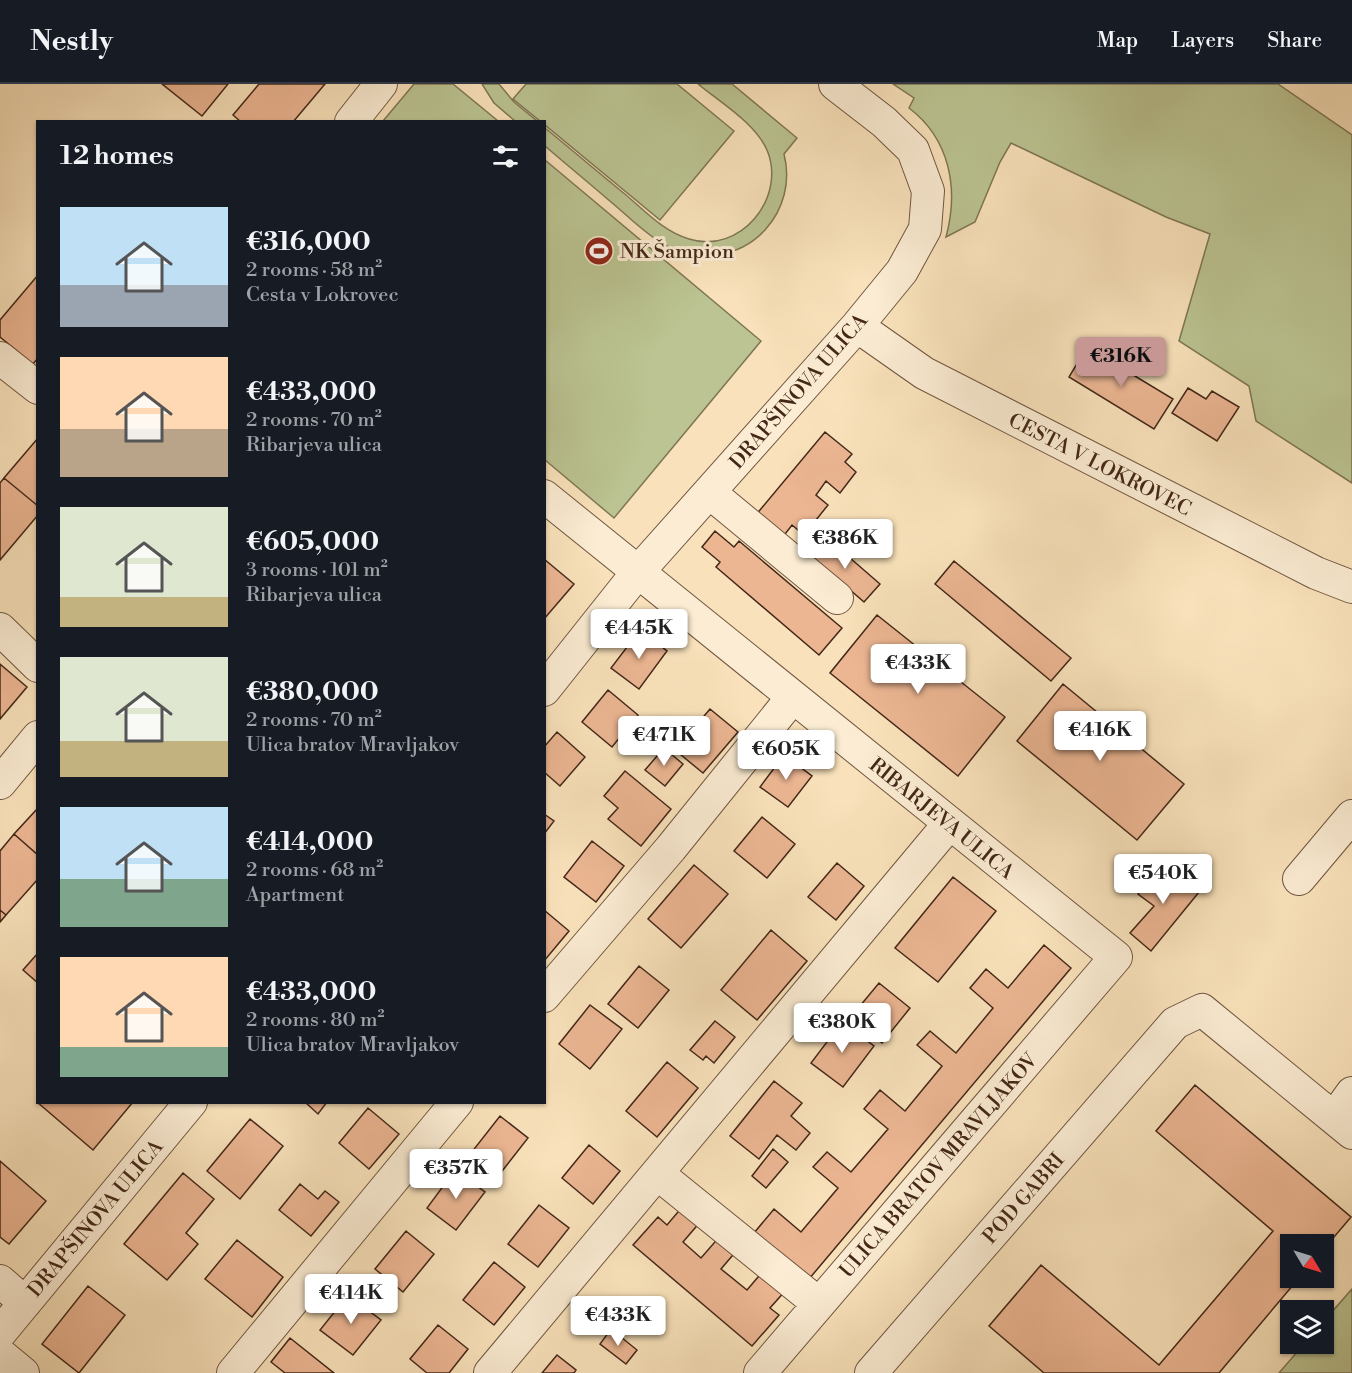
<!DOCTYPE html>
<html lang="en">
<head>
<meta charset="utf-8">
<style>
	body { margin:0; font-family:"Libre Bodoni",serif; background:#242831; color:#f1f3f6; height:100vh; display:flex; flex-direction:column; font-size:22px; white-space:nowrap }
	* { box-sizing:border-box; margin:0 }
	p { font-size:20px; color:#9ea1a6 }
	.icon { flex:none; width:33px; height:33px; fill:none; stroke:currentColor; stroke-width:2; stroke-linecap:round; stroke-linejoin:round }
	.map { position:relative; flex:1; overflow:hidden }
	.side { position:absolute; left:36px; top:36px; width:510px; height:984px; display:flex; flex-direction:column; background:#171b24; border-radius:0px; box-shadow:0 2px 4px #0004 }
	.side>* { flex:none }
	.needle { width:39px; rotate:128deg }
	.controls { position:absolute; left:1280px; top:1150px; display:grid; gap:12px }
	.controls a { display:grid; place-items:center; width:54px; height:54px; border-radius:0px; background:#171b24; box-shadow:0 2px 4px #0004; font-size:30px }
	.price { position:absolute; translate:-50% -51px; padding:0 14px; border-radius:6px; background:#fff; color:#222; font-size:20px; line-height:39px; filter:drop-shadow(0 2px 3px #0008) }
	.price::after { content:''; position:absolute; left:50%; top:36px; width:18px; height:14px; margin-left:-9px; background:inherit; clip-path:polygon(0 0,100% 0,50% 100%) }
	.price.selected { background:#c59692; color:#111 }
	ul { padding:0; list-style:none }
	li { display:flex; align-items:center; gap:18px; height:150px; padding:0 24px }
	li span { display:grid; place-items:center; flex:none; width:168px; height:120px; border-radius:0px; color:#555 }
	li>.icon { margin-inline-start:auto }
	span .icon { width:72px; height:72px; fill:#fffc; stroke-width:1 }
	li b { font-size:26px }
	h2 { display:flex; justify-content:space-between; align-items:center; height:72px; padding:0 24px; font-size:26px }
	header { display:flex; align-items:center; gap:36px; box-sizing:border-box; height:84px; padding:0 30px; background:#171b24; border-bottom:2px solid #363941 }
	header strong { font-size:28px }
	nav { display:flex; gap:33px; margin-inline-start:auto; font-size:21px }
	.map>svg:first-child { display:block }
	.green { fill:#bbc492; stroke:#7f7655; stroke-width:1.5 }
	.building { fill:#ecb693; stroke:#432718; stroke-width:1.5 }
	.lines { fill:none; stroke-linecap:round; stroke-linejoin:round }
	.minor-casing { stroke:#705641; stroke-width:34 }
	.minor { stroke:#fbecd3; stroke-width:32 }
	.labels { text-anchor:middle; stroke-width:6; stroke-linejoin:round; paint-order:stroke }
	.poi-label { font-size:20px; fill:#432718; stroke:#fbecd3; text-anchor:start }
	.street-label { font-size:20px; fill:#432718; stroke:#fbecd3 }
</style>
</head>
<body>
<header>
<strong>Nestly</strong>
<nav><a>Map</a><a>Layers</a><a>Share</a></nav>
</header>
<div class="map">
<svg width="1352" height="1289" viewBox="0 0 1352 1289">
	<rect width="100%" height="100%" fill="#f9e2bb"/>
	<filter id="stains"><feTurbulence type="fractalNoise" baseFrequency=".00333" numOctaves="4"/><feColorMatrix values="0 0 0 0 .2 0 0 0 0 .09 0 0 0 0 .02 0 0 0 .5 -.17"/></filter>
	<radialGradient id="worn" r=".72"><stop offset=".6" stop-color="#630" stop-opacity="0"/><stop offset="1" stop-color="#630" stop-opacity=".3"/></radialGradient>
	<path class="green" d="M414,0H453L498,37H383Z
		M482,0H499L514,18L537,37H515L494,19Z
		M526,0H677L734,47L660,136L545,41L544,38L540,37L513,15Z
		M698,0H732L797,54L784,70C791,97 784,125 765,146C740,173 697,180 665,161C645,150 628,132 611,118C589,99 567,81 545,62V44C572,66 599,89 626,111C645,127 664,148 689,155C740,171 787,114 767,66C755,39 721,19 698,0Z
		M893,0H1278L1352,51V399L1256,337L1249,302L1179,257L1210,150L1166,133L1011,59L1000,78L975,138L946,153C959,105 950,55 909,24L914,14Z
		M545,76L761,257L614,434L545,376Z
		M1352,1205V1289H1279L1304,1260H1323V1238Z"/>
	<path class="building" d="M162,0H228L202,32Z
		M259,0H325L293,38H241L233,31Z
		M38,191V274L33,280L0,253V236Z
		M1087,263L1173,315L1154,345L1069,293Z
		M1188,304L1206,315L1212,307L1239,323L1217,357L1172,329Z
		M825,348L852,370L845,378L856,388L840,409L826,397L816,411L828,421L804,451L792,441L782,454L755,432Z
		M38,354V422L4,394Z
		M4,394L38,422V431L0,476V399Z
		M715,447L734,463L739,457L842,544L819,571L716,483L720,478L702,463Z
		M827,454L880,500L864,518L811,472Z
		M544,475L574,500L544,535Z
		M954,477L1071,574L1051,597L935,500Z
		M877,531L1005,633L958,692L830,589Z
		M640,546L667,567L639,605L611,584Z
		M0,580L27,603L0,635Z
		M1063,600L1184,700L1137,756L1017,657Z
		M608,606L638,631L612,663L582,638Z
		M710,625L738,648L703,689L675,666Z
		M557,648L585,673L560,702L544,688V663Z
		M664,664L683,680L665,702L645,686Z
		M784,671L812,692L788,723L760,703Z
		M625,687L671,725L641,762L608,735L618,724L604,712Z
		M38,724V771L14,750Z
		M544,730L554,737L544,750Z
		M762,733L795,760L767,794L734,767Z
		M14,750L38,771V795L6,831L0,826V767Z
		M592,757L624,782L596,818L564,793Z
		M837,779L864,802L836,836L808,813Z
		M1163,779L1199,808L1151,867L1130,849L1154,822L1138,810Z
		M694,781L728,810L681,864L648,835Z
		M953,793L996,827L938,898L895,864Z
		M0,826L6,831L0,838Z
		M544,826L569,847L544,877Z
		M771,846L807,877L757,936L721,906Z
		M1044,861L1071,884L809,1195L754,1149L774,1125L801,1148L838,1104L813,1083L827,1068L851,1088L888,1045L864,1025L880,1006L905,1027L942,982L917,961L930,947L956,969L993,924L970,904L986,885L1008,904Z
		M38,869V899L23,886Z
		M639,882L669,906L638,944L608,920Z
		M879,899L910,924L882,959L850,934Z
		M590,921L622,945L590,985L559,960Z
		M715,937L735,953L714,979L706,972L703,976L690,966Z
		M842,938L874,962L843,1003L811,979Z
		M667,978L698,1004L657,1053L626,1027Z
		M774,997L802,1019L791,1032L810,1049L796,1066L777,1051L759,1075L730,1052Z
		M1195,1001L1351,1133L1323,1166V1161H1290V1194H1299L1219,1289H1044L989,1242L1041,1181L1159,1281L1273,1147L1156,1047Z
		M38,1017V1018H133L93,1066L37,1018Z
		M305,1018H327L318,1030Z
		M368,1024L399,1050L369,1085L339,1059Z
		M500,1032L528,1054L499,1091L471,1069Z
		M250,1035L283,1062L240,1115L207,1087Z
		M589,1061L620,1087L593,1120L562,1094Z
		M773,1065L788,1078L766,1104L752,1092Z
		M0,1077L46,1117L9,1160L0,1153Z
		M455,1086L485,1108L456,1146L427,1124Z
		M183,1089L214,1115L186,1149L198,1160L167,1196L124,1160Z
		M300,1100L318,1115L325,1107L339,1118L311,1152L279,1126Z
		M539,1121L569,1144L538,1183L508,1160Z
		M683,1122L701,1137L683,1158L701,1174L721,1151L738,1165L721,1185L747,1206L764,1186L786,1206L770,1224L779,1231L752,1262L633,1161L658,1133L667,1141Z
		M406,1147L434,1170L403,1208L375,1185Z
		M237,1156L283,1193L252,1233L205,1195Z
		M494,1178L525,1203L494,1241L463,1216Z
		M88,1202L125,1231L79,1289L42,1260Z
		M348,1211L381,1236L353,1271L320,1246Z
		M438,1241L468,1265L449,1289H427L410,1275Z
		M611,1245L637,1266L626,1280L600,1260Z
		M290,1254L334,1289H285L271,1278Z
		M557,1271L576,1286L574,1289H542Z"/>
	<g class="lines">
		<g class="minor-casing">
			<path id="minor" d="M351,38L381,0
				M857,242L924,289L1316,489L1352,503
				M0,274L38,304
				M709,408L837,514
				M544,412L1116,873L760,1289
				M0,545L38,582
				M544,606L637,489L857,242L902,187L925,145L928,107L913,66L884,38L835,0
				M0,699L38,653
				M1299,795L1352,732
				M544,912L671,764L792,614
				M1334,1034L1352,1009
				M658,1090L819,1220
				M0,1197L25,1219
				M0,1249L191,1018
				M0,1270L23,1289
				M233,1289L457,1018
				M490,1289L949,740
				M871,1289L1175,939L1202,926L1352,1049"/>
		</g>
		<use href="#minor" class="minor"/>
	</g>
	<defs>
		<g id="stadium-disc" transform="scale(1.5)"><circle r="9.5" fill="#8f2418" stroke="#fbecd3"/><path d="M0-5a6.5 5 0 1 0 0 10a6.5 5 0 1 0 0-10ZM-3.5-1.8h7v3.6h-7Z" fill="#fff"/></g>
	</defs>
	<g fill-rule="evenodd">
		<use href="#stadium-disc" x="599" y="167"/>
	</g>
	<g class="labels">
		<g class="poi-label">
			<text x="620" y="174">NK Šampion</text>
		</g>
		<g class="street-label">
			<text transform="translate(798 307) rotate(-49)" y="7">DRAPŠINOVA ULICA</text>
			<text transform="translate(1100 380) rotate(27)" y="7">CESTA V LOKROVEC</text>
			<text transform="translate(942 734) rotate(39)" y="7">RIBARJEVA ULICA</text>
			<text transform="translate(938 1081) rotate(-49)" y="7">ULICA BRATOV MRAVLJAKOV</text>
			<text transform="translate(1023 1114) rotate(-49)" y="7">POD GABRI</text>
			<text transform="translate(95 1134) rotate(-50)" y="7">DRAPŠINOVA ULICA</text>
		</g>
	</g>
	<rect width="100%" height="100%" filter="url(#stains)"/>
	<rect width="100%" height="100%" fill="url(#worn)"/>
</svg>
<div class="controls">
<a><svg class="needle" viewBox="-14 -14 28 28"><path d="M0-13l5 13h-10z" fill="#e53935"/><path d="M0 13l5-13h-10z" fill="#9ea1a6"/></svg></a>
<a><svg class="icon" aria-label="layers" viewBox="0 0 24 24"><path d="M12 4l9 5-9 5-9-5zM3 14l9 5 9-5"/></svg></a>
</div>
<b class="price selected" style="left:1121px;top:304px">€316K</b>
<b class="price" style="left:845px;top:486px">€386K</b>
<b class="price" style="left:639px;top:576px">€445K</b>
<b class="price" style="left:918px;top:611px">€433K</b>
<b class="price" style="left:1100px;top:678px">€416K</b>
<b class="price" style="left:664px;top:683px">€471K</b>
<b class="price" style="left:786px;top:697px">€605K</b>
<b class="price" style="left:1163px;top:821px">€540K</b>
<b class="price" style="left:842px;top:970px">€380K</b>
<b class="price" style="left:456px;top:1116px">€357K</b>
<b class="price" style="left:351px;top:1241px">€414K</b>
<b class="price" style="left:618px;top:1263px">€433K</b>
<section class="side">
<h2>12 homes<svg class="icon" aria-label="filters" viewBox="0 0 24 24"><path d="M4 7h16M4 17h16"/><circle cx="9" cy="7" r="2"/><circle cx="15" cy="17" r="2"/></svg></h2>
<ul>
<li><span style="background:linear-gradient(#bfe0f5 65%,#9aa5b1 0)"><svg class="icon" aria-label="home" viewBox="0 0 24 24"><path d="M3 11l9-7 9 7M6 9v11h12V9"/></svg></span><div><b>€316,000</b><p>2 rooms · 58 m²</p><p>Cesta v Lokrovec</p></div></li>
<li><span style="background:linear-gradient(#ffd9b3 60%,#b9a48a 0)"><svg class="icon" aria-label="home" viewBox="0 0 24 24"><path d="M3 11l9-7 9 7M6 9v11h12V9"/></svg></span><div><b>€433,000</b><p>2 rooms · 70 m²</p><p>Ribarjeva ulica</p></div></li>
<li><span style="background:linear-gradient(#dfe7d0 75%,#c2b280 0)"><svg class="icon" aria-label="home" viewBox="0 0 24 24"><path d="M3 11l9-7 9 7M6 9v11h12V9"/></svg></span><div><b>€605,000</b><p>3 rooms · 101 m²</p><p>Ribarjeva ulica</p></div></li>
<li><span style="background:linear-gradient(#dfe7d0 70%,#c2b280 0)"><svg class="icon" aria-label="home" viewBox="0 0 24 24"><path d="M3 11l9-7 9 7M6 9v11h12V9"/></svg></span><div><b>€380,000</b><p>2 rooms · 70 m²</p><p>Ulica bratov Mravljakov</p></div></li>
<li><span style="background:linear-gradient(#bfe0f5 60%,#7fa58c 0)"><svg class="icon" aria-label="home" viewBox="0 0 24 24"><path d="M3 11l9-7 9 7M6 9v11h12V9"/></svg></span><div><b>€414,000</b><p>2 rooms · 68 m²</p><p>Apartment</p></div></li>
<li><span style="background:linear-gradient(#ffd9b3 75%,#7fa58c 0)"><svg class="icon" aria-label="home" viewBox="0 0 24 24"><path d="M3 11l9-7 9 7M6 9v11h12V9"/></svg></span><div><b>€433,000</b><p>2 rooms · 80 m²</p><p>Ulica bratov Mravljakov</p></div></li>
</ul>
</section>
</div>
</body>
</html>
